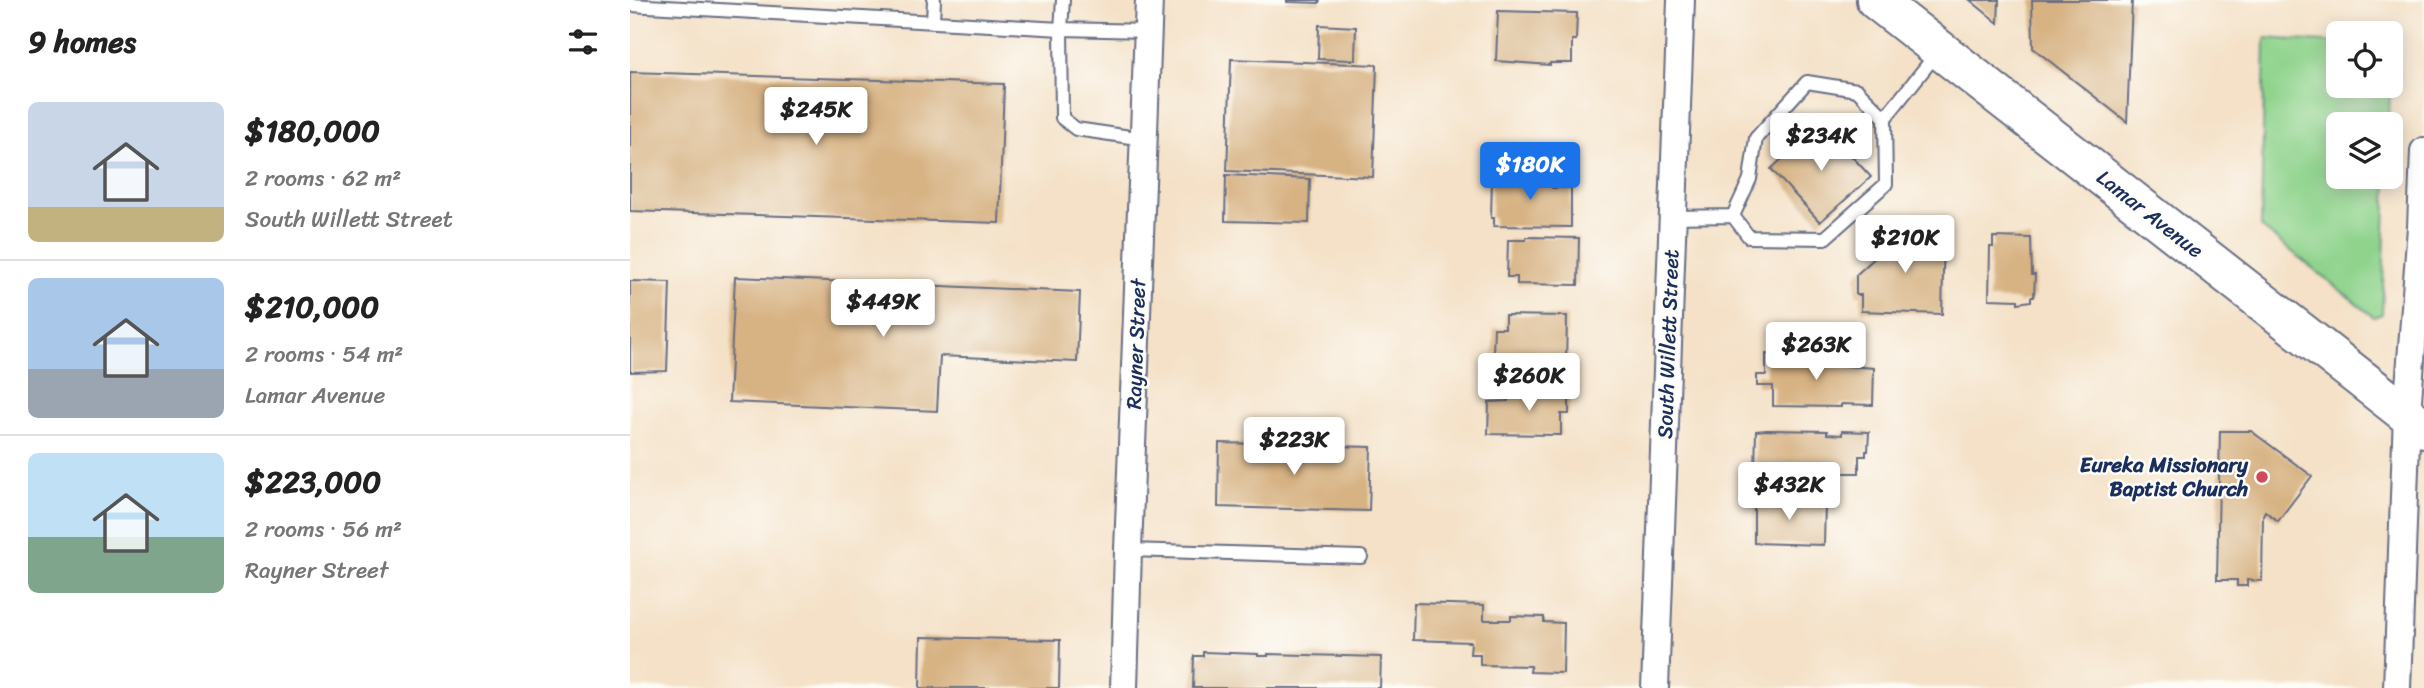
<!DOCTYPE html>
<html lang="en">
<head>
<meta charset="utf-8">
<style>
	body { margin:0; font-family:Sriracha,sans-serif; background:#f6f6f6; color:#222; height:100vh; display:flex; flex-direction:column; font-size:26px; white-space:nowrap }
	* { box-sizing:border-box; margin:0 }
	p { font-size:23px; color:#767676 }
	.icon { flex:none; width:38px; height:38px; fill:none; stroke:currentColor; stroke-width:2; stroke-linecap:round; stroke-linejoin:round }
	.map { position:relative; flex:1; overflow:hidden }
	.sheet { display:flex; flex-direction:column; background:#fff; width:630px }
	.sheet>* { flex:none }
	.fabs { position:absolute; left:1696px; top:21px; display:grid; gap:14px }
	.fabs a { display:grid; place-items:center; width:77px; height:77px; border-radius:10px; background:#fff; box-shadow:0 4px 18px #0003; font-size:35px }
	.price { position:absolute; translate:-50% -60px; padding:0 16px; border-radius:7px; background:#fff; color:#222; font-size:23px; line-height:46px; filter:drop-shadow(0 2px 4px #0008) }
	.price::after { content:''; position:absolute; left:50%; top:42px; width:21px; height:16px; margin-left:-10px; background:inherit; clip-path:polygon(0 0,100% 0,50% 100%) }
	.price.selected { background:#1a73e8; color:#fff }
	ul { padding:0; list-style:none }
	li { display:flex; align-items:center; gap:21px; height:175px; padding:0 28px }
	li+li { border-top:2px solid #e0e0e0 }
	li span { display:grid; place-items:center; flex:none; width:196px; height:140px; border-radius:10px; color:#555 }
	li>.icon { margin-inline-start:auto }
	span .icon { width:84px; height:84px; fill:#fffc; stroke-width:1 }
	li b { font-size:30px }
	h2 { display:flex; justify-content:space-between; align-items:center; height:84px; padding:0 28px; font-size:30px }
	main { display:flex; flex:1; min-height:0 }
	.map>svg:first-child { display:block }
	.green { fill:#8fd38c; stroke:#558175; stroke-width:2 }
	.building { fill:#d7b283 }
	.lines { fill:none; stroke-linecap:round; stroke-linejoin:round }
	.service-casing { stroke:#676d83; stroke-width:16 }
	.minor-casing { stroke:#676d83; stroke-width:30 }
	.primary-casing { stroke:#676d83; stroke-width:42 }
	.service { stroke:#fff; stroke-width:12 }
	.minor { stroke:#fff; stroke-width:26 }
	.primary { stroke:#fff; stroke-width:38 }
	.poi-dot { fill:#d1495b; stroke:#fdfcf7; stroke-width:2.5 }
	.labels { text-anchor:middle; stroke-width:5; stroke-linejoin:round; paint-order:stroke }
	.street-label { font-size:21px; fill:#1b2f5e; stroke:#fdfcf7 }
	.poi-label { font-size:21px; font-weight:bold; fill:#1b2f5e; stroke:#fdfcf7; text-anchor:end }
</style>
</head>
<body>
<main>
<section class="sheet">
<h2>9 homes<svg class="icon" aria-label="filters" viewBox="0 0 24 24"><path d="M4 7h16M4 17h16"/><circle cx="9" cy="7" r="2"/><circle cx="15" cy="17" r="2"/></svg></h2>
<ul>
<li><span style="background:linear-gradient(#c9d6e8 75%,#c2b280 0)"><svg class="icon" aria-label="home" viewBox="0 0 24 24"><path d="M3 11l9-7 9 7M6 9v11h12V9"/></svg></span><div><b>$180,000</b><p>2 rooms · 62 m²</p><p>South Willett Street</p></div></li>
<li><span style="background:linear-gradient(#a9c7e8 65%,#9aa5b1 0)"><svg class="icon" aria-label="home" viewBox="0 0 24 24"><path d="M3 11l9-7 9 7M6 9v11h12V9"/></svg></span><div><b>$210,000</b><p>2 rooms · 54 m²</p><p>Lamar Avenue</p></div></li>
<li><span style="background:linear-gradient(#bfe0f5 60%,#7fa58c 0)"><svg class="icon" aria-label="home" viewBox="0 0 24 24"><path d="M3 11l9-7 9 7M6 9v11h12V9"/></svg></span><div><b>$223,000</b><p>2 rooms · 56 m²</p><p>Rayner Street</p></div></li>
</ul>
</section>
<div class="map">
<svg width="1794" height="688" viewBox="0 0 1794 688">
	<rect width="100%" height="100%" fill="#fdfcf7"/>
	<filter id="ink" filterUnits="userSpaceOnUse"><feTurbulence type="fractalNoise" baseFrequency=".0143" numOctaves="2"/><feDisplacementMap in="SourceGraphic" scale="14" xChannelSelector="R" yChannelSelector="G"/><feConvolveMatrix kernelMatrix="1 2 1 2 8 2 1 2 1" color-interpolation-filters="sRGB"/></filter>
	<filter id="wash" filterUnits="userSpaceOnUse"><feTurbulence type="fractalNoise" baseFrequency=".00686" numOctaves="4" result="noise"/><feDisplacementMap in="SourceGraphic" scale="28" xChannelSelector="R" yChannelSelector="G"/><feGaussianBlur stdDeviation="1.57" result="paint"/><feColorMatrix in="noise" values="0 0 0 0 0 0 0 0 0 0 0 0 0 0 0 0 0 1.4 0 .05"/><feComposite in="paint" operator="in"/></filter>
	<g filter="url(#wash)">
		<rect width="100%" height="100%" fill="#f4e1c7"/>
		<path class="green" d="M1635,38L1708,43V86H1760L1759,124H1708V177H1757L1752,314L1744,317L1631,227Z"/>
		<g id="blocks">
			<path class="building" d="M657,0H690L689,3L657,2Z
				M1340,0H1369L1368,23Z
				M1402,0H1502L1497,122L1403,48Z
				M868,11L947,13L946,40H942V63H920V65L866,61Z
				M689,25L726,27L725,60L688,59Z
				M601,59L747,65L743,177L597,171Z
				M0,72L374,84L369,223L0,211Z
				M1191,123L1241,177L1190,222L1141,169Z
				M596,175L680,179L679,223L595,221Z
				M872,175H922V188H941V227L864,226V218H861L862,178H872Z
				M1280,226H1300L1299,232H1314L1312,314L1231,311V295H1226V275Z
				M896,237L949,238L948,285L887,284V277H877L878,240H896Z
				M1363,237L1401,238L1402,275H1405L1404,297H1401V301L1388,303V300L1359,299L1360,247H1363Z
				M105,277L450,292L447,362L310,356L307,411L99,402Z
				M0,281L40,282L37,371L0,372Z
				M875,315L937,316L936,367L874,366V353H863L864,328H875Z
				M1136,354L1206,356L1205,365L1244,368L1243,405L1211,404V407L1143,406V386H1127V375H1136Z
				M878,389L939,391V414H931V435L858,434L859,402L878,401Z
				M1136,430L1197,431V434L1212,435V431L1239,432L1238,451H1236V456H1229V473H1207L1206,488H1203V491H1173V474H1165V482L1136,481V472L1125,471L1126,431Z
				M1590,431H1621L1682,476L1648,521L1635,511L1633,515L1632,581L1617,580V586H1607V580H1587Z
				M589,443L741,447L739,511L588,507Z
				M1124,499L1195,501L1194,545L1124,543Z
				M784,603L854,605V620H881V616L914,617V622L934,623L933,673L900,672L901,666L850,665V654H840L841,642L783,640Z
				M291,637L430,640L429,688H290Z
				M573,652L628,654V656H638V654L751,657L750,688H563L564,656H573Z"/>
		</g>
	</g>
	<g filter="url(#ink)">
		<use href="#blocks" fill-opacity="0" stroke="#676d83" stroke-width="2"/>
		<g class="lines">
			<g class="service-casing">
				<path id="service" d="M0,5L431,29L433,0
					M303,21L304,0
					M514,139L446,129L432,118L431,29L518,31
					M1103,216L1120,179L1126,138L1177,82L1227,90L1255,118
					M1043,217L1103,216L1119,237L1195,238L1256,184L1255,118L1307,53
					M498,550L731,557"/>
			</g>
			<g class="minor-casing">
				<path id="minor" d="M494,688L498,550L519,0
					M1025,688L1051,0
					M1767,688L1777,414L1791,227L1794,151"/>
			</g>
			<g class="primary-casing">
				<path id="primary" d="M1246,0L1794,428"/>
			</g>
			<use href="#service" class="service"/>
			<use href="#minor" class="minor"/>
			<use href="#primary" class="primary"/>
		</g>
	</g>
	<circle class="poi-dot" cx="1632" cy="477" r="7"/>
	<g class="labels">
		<g class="street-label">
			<text transform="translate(1520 214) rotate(38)" y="7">Lamar Avenue</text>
			<text transform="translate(506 344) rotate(-88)" y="7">Rayner Street</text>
			<text transform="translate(1038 344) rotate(-88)" y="7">South Willett Street</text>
		</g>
		<g class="poi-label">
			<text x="1618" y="472">Eureka Missionary<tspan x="1618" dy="24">Baptist Church</tspan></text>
		</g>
	</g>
</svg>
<div class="fabs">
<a><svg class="icon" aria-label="locate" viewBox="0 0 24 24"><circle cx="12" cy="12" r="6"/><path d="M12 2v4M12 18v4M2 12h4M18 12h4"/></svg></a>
<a><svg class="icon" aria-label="layers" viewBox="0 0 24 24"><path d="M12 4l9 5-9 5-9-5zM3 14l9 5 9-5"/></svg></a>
</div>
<b class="price" style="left:186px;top:147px">$245K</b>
<b class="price" style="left:1191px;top:173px">$234K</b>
<b class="price selected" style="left:900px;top:202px">$180K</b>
<b class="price" style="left:1275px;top:275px">$210K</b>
<b class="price" style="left:253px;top:339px">$449K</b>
<b class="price" style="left:1186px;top:382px">$263K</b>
<b class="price" style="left:899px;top:413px">$260K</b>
<b class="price" style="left:664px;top:477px">$223K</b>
<b class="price" style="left:1159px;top:522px">$432K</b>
</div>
</main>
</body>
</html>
